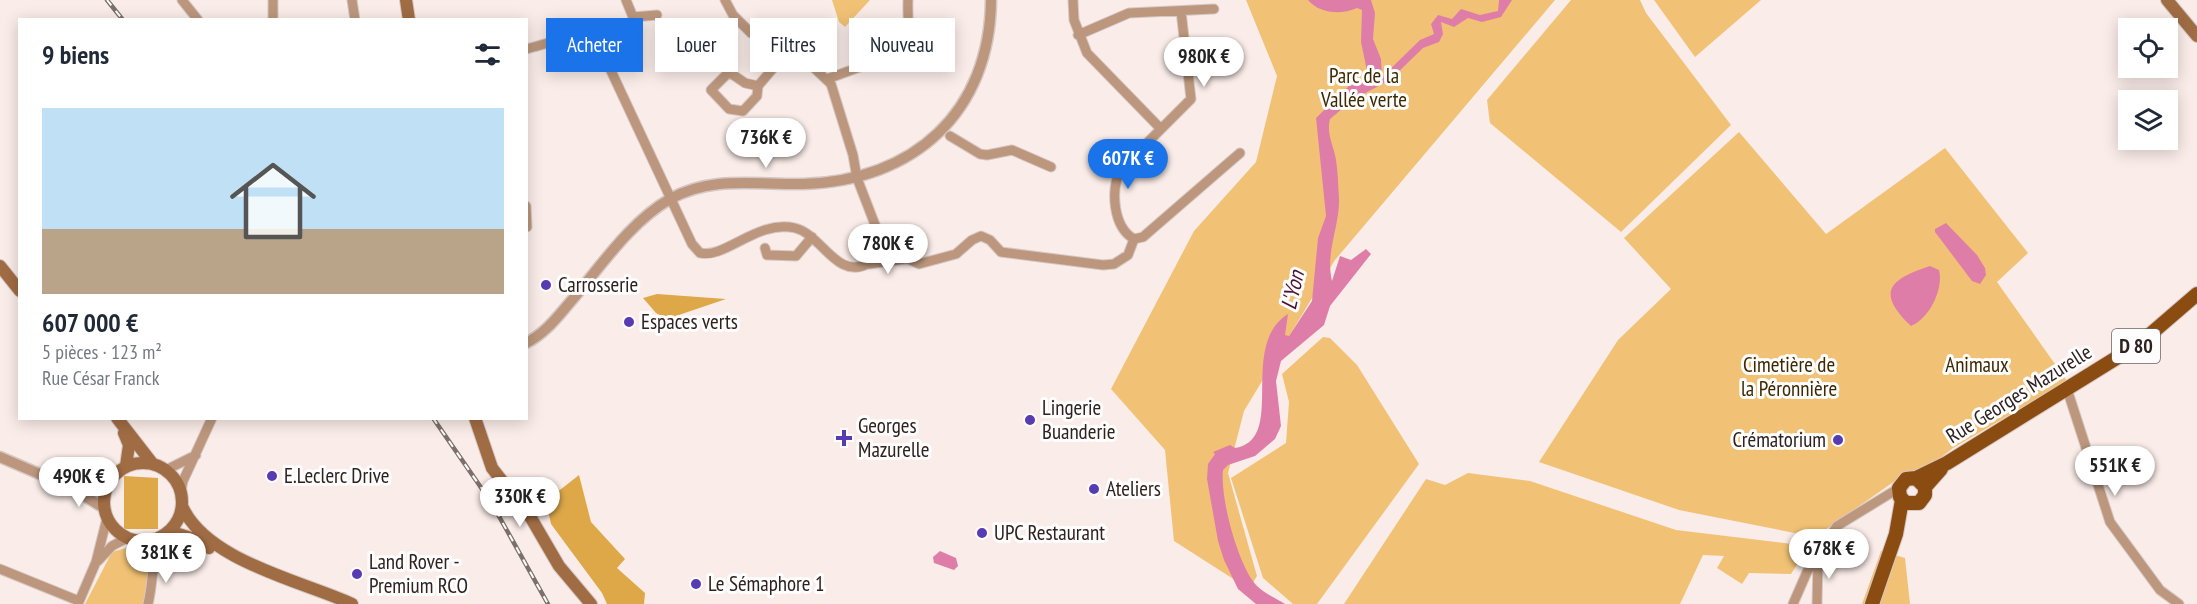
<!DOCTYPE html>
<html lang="fr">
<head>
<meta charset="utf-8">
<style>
	body { margin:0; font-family:"PT Sans Narrow",sans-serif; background:#f2f2f3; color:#1f2937; height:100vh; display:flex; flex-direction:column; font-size:22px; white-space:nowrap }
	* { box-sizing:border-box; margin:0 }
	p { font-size:20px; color:#747a83 }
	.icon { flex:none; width:33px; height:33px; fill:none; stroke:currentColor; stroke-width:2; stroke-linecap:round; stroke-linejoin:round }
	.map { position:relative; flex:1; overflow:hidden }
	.details { position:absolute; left:18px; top:18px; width:510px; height:402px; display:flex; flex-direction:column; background:#fff; border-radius:0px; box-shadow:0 3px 15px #0003 }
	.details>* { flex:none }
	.hud { position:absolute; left:546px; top:18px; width:570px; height:54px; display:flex; gap:12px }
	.buttons { position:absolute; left:2118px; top:18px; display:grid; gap:12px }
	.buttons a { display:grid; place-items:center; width:60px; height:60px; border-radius:0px; background:#fff; box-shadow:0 3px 15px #0003; font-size:30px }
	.price { position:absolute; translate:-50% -51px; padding:0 14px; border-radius:21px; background:#fff; color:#222; font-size:20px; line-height:39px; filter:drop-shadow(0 2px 3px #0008) }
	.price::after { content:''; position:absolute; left:50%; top:36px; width:18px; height:14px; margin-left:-9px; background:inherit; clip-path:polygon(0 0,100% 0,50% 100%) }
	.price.current { background:#1a73e8; color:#fff }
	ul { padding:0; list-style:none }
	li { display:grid; align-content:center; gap:12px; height:318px; padding:0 24px }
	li+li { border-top:2px solid #e0e1e3 }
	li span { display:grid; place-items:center; height:186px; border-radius:0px; color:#555 }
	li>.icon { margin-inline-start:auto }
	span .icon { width:108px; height:108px; fill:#fffc; stroke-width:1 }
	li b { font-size:26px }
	h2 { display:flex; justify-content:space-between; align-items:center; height:72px; padding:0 24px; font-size:26px }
	.chip { padding:0 21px; border-radius:0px; background:#fff; box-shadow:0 3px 15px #0003; font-size:21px; line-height:54px }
	.chip.current { background:#1a73e8; color:#fff }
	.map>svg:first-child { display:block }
	.green { fill:#f1c275 }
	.forest { fill:#dea849 }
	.water { fill:#de7ea8 }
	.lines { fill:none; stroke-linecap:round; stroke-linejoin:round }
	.minor-casing { stroke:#d5c7c4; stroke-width:11 }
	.tertiary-casing { stroke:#d5c7c4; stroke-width:13 }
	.secondary-casing { stroke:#d5c7c4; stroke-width:14 }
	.primary-casing { stroke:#d5c7c4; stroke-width:16 }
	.minor { stroke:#bc977d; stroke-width:9 }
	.tertiary { stroke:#bc977d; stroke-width:10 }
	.secondary { stroke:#a06c44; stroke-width:12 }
	.primary { stroke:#8b4c12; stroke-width:14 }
	.rail-casing { stroke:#7d706c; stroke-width:4.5 }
	.rail { stroke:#fdfdfd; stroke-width:2; stroke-dasharray:7; stroke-linecap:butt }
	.poi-dot { fill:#583ab2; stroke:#fdfdfd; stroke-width:2 }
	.labels { text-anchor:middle; stroke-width:6; stroke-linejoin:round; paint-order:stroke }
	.shield { fill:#fdfdfd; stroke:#6c6361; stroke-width:1.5 }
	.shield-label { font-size:20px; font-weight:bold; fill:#2e211e }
	.park-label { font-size:21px; fill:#3d2800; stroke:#fdfdfd }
	.poi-label { font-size:21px; fill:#2e211e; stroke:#fdfdfd; text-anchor:start }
	.street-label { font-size:21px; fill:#2e211e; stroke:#fdfdfd }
	.water-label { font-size:22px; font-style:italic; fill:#4b102f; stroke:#fdfdfd }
</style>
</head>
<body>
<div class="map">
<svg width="2197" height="604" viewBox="0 0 2197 604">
	<rect width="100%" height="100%" fill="#faece8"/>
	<path class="green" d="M832,0H870L845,27L839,22Z
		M1246,0H1555L1335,260L1244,411L1228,473L1257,576L1249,589L1174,541L1165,450L1111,389L1194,231L1256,162L1277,76Z
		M1571,0H1640L1646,13L1731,125L1621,232L1490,123L1487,100Z
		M1654,0H1761L1695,57Z
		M1739,132L1826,234L1945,148L2028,253L1997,282L2067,381L1953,448L1925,470L1902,476L1815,537L1679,510L1539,462L1618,340L1671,289L1624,238Z
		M1323,337L1330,338L1357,365L1419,464L1317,604H1293L1263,578L1231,478L1286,443L1289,402L1282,374Z
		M1468,473L1530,481L1676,530L1809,546L1791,574L1749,573L1742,584L1717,568L1724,556L1703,555L1680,604H1344L1426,479L1445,485Z
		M129,547L147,557V591L144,604H85L112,552Z
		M1881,551L1905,558L1910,604H1862Z"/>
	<path class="forest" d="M657,294L726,299L667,319L656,313L643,298Z
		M579,475L591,522L625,559L617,568L645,593L644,604H607L602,593L551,524L546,501Z
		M124,476L158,478V529H124Z"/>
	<path class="water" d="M1308,0H1371L1375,13L1373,39L1381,59L1382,77L1420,40L1434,34L1431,24L1438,15L1452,19L1461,9L1480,15L1498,11L1499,0H1512L1501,17L1482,22L1468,18L1454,27L1441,22L1443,34L1439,42L1423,48L1390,80L1354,99L1330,119C1326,134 1334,146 1336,160C1338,172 1338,186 1339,198C1340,226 1325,252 1332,281L1340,256L1351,260L1366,249L1371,254L1330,306L1324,325L1281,361L1276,381L1281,426L1275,439L1255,456L1228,465L1223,470C1220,498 1238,566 1257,586C1265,594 1276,598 1285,604H1256L1238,589L1224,560L1218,541L1207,479L1208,464L1215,454L1213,452L1230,445L1235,448C1288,439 1237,346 1288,314L1285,335L1289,336L1312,301L1318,238L1326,216L1316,118L1350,85L1364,80L1367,71L1361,42L1362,10L1357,8C1341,15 1320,14 1308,0Z
		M1946,223L1977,255L1985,268L1986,275L1980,284L1972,281L1935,232V229Z
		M1930,266L1939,270C1944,289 1929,319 1911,326C1875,292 1890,279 1930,266Z
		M940,551L956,558L958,566L954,570L934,563L933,557Z"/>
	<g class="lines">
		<g class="minor-casing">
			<path id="minor" d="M182,0L198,20
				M273,0V20
				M352,0L355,20
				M626,0L633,17L657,15
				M725,0L733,15L751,33L812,66L831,84L853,155L857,178L884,248L919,264L956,254L972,240L981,236L990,240L1001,252L1103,265L1114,264L1128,255L1134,239
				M1073,0L1074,20L1087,53L1161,129
				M1078,35L1129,13L1214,9
				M526,49C545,45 582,29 598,43L692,244L700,253C725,259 758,219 795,228C821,234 837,280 867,264C878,258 879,253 880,242
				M827,79L895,54C913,40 907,21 908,0
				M758,86L745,83L729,72L711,90L729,109L743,111L757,96L758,86L787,52
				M950,136L980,154L987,155L1012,150L1051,167
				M1103,150L1126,164
				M526,206L527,227
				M1134,239C1113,227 1110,190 1121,169L1191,99L1181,11
				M1134,239L1143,237L1240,153
				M765,248L767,255L796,256L812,237
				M869,264L905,259
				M2067,389L2110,522L2160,590L2179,604
				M166,470L196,455
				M181,491L183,481L212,418
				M135,541L152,561
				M98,561L112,546L127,538
				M0,569L79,601
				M78,604L96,562L107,518
				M148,604C154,579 151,562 160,537
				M1793,604L1807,572L1837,526L1899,488
				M1817,604L1818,559"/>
		</g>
		<g class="tertiary-casing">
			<path id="tertiary" d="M526,343C546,333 558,316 572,300C601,266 630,222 670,199C712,175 758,185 803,184C914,181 990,112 991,0
				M0,457L70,487L104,508
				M77,488L88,489L110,480"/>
		</g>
		<g class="secondary-casing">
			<path id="secondary" d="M406,0L409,20
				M2167,0L2197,36
				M0,266L20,291
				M117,418L152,463
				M475,418L492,468L531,518L559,566L591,604
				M124,433L129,445L126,466
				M104 502a39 39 0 1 1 78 0a39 39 0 1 1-78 0Z
				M182,506C206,561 302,581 352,604
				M169,531L197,540L209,548"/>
		</g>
		<g class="primary-casing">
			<path id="primary" d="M1916,478L1947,463L2139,344L2197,294
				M1925,487L1916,478L1906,479L1899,488L1900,497L1906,503H1919L1925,495V487L1941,469
				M1872,604L1896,534L1902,500"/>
		</g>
		<use href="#minor" class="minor"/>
		<use href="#tertiary" class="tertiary"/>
		<use href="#secondary" class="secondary"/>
		<use href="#primary" class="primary"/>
		<g class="rail-casing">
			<path id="rail" d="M107,0L123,20
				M433,418L491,502L548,604"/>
		</g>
		<use href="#rail" class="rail"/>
	</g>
	<g class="poi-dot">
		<circle cx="546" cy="285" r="6"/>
		<circle cx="629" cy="322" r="6"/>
		<circle cx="1030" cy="420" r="6"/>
		<path d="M841 429h6v6h6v6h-6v6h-6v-6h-6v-6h6z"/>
		<circle cx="1838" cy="440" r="6"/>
		<circle cx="272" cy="476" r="6"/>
		<circle cx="1094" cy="489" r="6"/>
		<circle cx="982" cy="533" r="6"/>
		<circle cx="357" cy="574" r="6"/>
		<circle cx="696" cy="584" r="6"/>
	</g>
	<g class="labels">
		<rect class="shield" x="2112" y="329" width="48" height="34" rx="4.5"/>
		<g class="shield-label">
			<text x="2136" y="353">D 80</text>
		</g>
		<g class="park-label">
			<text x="1364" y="83">Parc de la<tspan x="1364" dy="24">Vallée verte</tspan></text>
			<text x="1789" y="372">Cimetière de<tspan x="1789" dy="24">la Péronnière</tspan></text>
			<text x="1977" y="372">Animaux</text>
		</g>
		<g class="poi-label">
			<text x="558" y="292">Carrosserie</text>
			<text x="641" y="329">Espaces verts</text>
			<text x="1042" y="415">Lingerie<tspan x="1042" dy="24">Buanderie</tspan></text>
			<text x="858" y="433">Georges<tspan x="858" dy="24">Mazurelle</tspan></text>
			<text x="1826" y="447" text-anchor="end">Crématorium</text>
			<text x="284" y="483">E.Leclerc Drive</text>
			<text x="1106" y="496">Ateliers</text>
			<text x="994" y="540">UPC Restaurant</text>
			<text x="369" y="569">Land Rover -<tspan x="369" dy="24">Premium RCO</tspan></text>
			<text x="708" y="591">Le Sémaphore 1</text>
		</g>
		<g class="street-label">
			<text transform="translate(2019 394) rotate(-32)" y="7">Rue Georges Mazurelle</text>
		</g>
		<g class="water-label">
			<text transform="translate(1292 290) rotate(-77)" y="8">L'Yon</text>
		</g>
	</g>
</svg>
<div class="buttons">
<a><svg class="icon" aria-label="locate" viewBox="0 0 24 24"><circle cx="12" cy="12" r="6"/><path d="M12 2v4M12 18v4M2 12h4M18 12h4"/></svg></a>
<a><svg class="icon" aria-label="layers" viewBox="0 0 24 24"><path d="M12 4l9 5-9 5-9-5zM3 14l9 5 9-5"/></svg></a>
</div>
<b class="price" style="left:1204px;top:88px">980K €</b>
<b class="price" style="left:766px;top:169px">736K €</b>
<b class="price current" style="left:1128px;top:190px">607K €</b>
<b class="price" style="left:888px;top:275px">780K €</b>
<b class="price" style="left:2115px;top:497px">551K €</b>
<b class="price" style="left:79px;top:508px">490K €</b>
<b class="price" style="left:520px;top:528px">330K €</b>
<b class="price" style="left:1829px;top:580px">678K €</b>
<b class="price" style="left:166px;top:584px">381K €</b>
<div class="hud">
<a class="chip current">Acheter</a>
<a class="chip">Louer</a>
<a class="chip">Filtres</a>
<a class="chip">Nouveau</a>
</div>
<section class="details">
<h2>9 biens<svg class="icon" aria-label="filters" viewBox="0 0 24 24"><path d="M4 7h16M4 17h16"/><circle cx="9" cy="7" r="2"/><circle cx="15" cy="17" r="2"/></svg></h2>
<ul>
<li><span style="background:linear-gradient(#bfe0f5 65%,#b9a48a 0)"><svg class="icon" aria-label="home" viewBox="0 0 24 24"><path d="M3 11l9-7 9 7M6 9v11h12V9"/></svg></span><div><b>607 000 €</b><p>5 pièces · 123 m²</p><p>Rue César Franck</p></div></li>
</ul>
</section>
</div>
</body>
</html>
